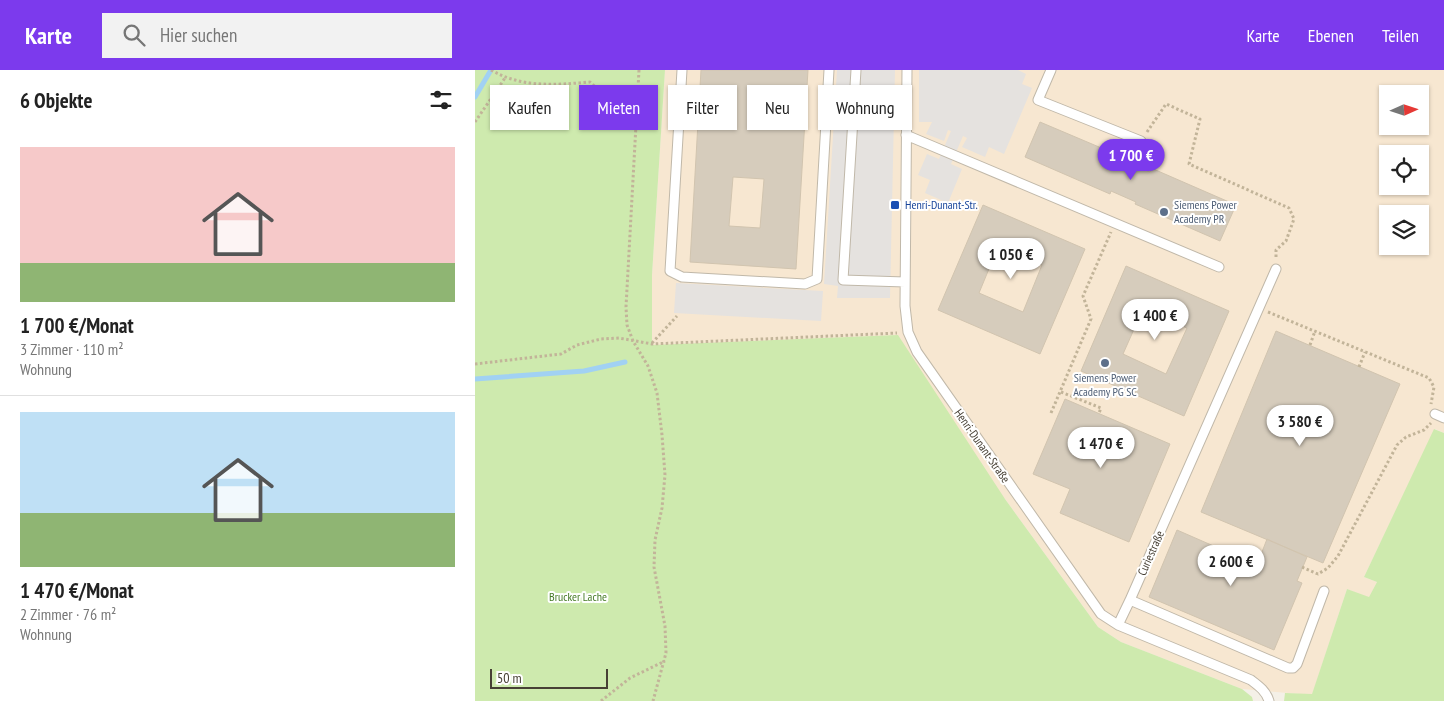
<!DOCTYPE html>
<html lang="de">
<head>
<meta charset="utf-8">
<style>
	body { margin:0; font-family:"PT Sans Narrow",sans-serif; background:#f2f2f2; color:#222; height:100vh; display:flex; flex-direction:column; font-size:19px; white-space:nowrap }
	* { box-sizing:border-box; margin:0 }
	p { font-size:16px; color:#767676 }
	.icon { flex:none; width:28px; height:28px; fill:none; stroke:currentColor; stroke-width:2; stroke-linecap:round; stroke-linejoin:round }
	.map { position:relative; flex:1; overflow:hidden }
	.sheet { display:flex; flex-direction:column; background:#fff; width:475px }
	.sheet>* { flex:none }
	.top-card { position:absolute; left:15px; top:15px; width:475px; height:45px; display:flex; gap:10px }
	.needle { width:32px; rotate:87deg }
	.buttons { position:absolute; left:904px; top:15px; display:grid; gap:10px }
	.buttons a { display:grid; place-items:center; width:50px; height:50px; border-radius:0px; background:#fff; box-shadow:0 1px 4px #0004; font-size:25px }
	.scale { position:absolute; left:15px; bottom:12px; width:118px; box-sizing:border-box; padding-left:5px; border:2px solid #474035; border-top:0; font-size:14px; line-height:18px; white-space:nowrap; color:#474035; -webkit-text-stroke:4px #fff; paint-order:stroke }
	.price { position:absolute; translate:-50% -42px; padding:0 11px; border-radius:18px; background:#fff; color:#222; font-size:16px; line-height:32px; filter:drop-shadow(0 1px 2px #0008) }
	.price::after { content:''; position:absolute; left:50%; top:30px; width:15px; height:11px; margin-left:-8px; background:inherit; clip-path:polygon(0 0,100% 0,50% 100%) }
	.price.active { background:#7c3aed; color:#fff }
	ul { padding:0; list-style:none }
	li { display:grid; align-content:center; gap:10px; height:265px; padding:0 20px }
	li+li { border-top:1px solid #e0e0e0 }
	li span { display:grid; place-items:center; height:155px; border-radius:0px; color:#555 }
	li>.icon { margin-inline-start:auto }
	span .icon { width:90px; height:90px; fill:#fffc; stroke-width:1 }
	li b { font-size:21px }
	h2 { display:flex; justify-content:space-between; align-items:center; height:60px; padding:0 20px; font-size:21px }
	.pill { padding:0 18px; border-radius:0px; background:#fff; box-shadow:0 1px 4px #0004; font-size:18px; line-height:45px }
	.pill.active { background:#7c3aed; color:#fff }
	header { display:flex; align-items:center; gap:30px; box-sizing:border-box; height:70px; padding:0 25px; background:#7c3aed; color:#fff }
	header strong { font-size:24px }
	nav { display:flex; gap:28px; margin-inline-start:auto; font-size:18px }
	.search { width:350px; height:45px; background:#f2f2f2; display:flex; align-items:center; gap:12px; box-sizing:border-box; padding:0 18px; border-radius:0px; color:#767676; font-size:19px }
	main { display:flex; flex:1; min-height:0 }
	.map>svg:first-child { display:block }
	.commercial { fill:#f7e7d1; fill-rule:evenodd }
	.green { fill:#ceeaae }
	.parking { fill:#e5e2df }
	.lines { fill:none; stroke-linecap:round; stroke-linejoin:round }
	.stream { stroke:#a1d1f3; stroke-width:5 }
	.building { fill:#d6ccbc; stroke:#d1c4af; fill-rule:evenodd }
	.service-casing { stroke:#c0b8a9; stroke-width:11 }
	.path { stroke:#c2b499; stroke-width:3; stroke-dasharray:2.5 2.5; stroke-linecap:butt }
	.service { stroke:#fff; stroke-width:9 }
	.transit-dot { fill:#1a4fb4; stroke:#fff; stroke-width:2 }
	.service-dot { fill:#5c6f8a; stroke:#fff; stroke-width:2 }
	.labels { text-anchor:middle; stroke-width:4; stroke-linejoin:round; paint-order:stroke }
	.transit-label { font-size:12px; fill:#164399; stroke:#fff; text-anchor:start }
	.service-label { font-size:12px; fill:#4e5e75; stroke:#fff; text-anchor:start }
	.street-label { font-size:12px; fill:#474035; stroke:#fff }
	.park-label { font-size:12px; fill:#467b26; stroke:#fff }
</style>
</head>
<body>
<header>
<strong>Karte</strong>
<div class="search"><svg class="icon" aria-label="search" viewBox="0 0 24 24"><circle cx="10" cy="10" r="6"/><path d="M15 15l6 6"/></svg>Hier suchen</div>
<nav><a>Karte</a><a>Ebenen</a><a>Teilen</a></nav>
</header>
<main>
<section class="sheet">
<h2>6 Objekte<svg class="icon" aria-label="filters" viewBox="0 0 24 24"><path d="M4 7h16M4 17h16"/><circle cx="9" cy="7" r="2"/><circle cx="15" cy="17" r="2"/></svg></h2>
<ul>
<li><span style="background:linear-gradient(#f6c9c9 75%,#8fb573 0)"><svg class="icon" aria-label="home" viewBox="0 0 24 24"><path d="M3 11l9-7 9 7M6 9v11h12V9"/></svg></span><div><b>1 700 €/Monat</b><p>3 Zimmer · 110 m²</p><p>Wohnung</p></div></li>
<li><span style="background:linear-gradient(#bfe0f5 65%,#8fb573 0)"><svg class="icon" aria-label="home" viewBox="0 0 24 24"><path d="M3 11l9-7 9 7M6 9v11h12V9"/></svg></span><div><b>1 470 €/Monat</b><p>2 Zimmer · 76 m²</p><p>Wohnung</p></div></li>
</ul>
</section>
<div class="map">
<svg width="969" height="631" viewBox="0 0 969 631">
	<rect width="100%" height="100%" fill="#f4f0e7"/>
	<path class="commercial" d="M190,0H969V363L960,359L889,507L902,512L894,528L872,519L837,625L767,619L646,572L623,557L530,429L177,275V205ZM912,24H945V56H912ZM912,84H945V116H912ZM912,144H945V176H912Z"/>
	<path class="green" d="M0,0H190L177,205V275L423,265L530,429L623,557L646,572L767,619L777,627L778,631H0Z
		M959,359L969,363V631H809L810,623L837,624L872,519L894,527L902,512L889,507Z"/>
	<path class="parking" d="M362,0H420L415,228H362L363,216L349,214Z
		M444,0H543L551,4L547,14L557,18L529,84L514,77L510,87L487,77L492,68L488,66L476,94L487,99L473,133L450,123L455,110L443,105L452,84L464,89L476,61L473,60L469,71L451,64L457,52H444Z
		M201,213L348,221L346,251L199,243Z"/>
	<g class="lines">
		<path class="stream" d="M0,27L16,0
			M0,309L109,301L150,292"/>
	</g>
	<path class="building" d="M226,0H333L321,199L215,192ZM258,107L289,109L285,158L254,156Z
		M565,52L650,88L649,91L675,102L676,98L761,135L745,171L660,134L661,132L636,121L635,124L550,87Z
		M508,135L610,179L565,284L463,240ZM523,177L567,195L548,242L504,223Z
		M651,196L754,241L709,346L606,301ZM668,239L712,258L691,304L648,284Z
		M801,261L925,314L848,493L726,442Z
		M590,329L695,374L654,472L585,443L595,419L558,404Z
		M702,460L782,495L792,469L832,487L822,511L827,513L799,580L674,527Z"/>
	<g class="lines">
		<g class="service-casing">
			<path id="service" d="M207,0L195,201L207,207L330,214L342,209L354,0
				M381,0L368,210L430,212
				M432,0L430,236L433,262L442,282L626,544L643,555L776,610C784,616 791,621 794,631
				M576,0L563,30L666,71
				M431,65L744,197
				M801,199L655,530L813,598H818L822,594L849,521
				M960,344L969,348
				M643,555L655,530"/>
		</g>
		<path class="path" d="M16,0C47,18 80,15 115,12L132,28L163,30
			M164,0L151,237L152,255L158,271L173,296L182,323L187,365L190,405L187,438L180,470L179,497L190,556L191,583L178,631
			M0,52L30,8
			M672,62L691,34L725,49L714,94L814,138L819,149L811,171L801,180V189
			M793,242L954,308L959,317L956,334
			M177,273L202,246
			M835,275L840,261
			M0,294L86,284L102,275L126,269L144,268L177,274L422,263
			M884,297L890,282
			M586,322L626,338L624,343
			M576,343L616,249L608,226L636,162
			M827,497L843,504L853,498L863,486L922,375L931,367L949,360L956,353
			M126,631L155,608L190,591"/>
		<use href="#service" class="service"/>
	</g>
	<rect class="transit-dot" x="415" y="130" width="10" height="10" rx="2.5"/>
	<g class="service-dot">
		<circle cx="689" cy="142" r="5"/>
		<circle cx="630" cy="293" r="5"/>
	</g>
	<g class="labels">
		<g class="transit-label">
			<text x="430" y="139">Henri-Dunant-Str.</text>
		</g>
		<g class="service-label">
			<text x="699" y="139">Siemens Power<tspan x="699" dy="14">Academy PR</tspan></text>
			<text x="630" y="312" text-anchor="middle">Siemens Power<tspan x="630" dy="14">Academy PG SC</tspan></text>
		</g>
		<g class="street-label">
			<text transform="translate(507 376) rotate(55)" y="4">Henri-Dunant-Straße</text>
			<text transform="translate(676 483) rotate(-66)" y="4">Curiestraße</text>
		</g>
		<g class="park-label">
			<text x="103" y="531">Brucker Lache</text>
		</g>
	</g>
</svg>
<div class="buttons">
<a><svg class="needle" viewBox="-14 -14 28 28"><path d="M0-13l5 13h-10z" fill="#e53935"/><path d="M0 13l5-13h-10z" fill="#767676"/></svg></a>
<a><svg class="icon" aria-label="locate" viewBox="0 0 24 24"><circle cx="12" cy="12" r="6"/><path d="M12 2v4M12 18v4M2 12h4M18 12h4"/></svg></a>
<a><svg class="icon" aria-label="layers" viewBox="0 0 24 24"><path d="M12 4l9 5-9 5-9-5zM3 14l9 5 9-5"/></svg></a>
</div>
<div class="scale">50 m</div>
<b class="price active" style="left:656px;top:111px">1 700 €</b>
<b class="price" style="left:536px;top:210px">1 050 €</b>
<b class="price" style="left:680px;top:271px">1 400 €</b>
<b class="price" style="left:825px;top:377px">3 580 €</b>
<b class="price" style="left:626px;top:399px">1 470 €</b>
<b class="price" style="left:756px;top:517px">2 600 €</b>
<div class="top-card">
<a class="pill">Kaufen</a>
<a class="pill active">Mieten</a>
<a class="pill">Filter</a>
<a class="pill">Neu</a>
<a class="pill">Wohnung</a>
</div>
</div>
</main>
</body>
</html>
